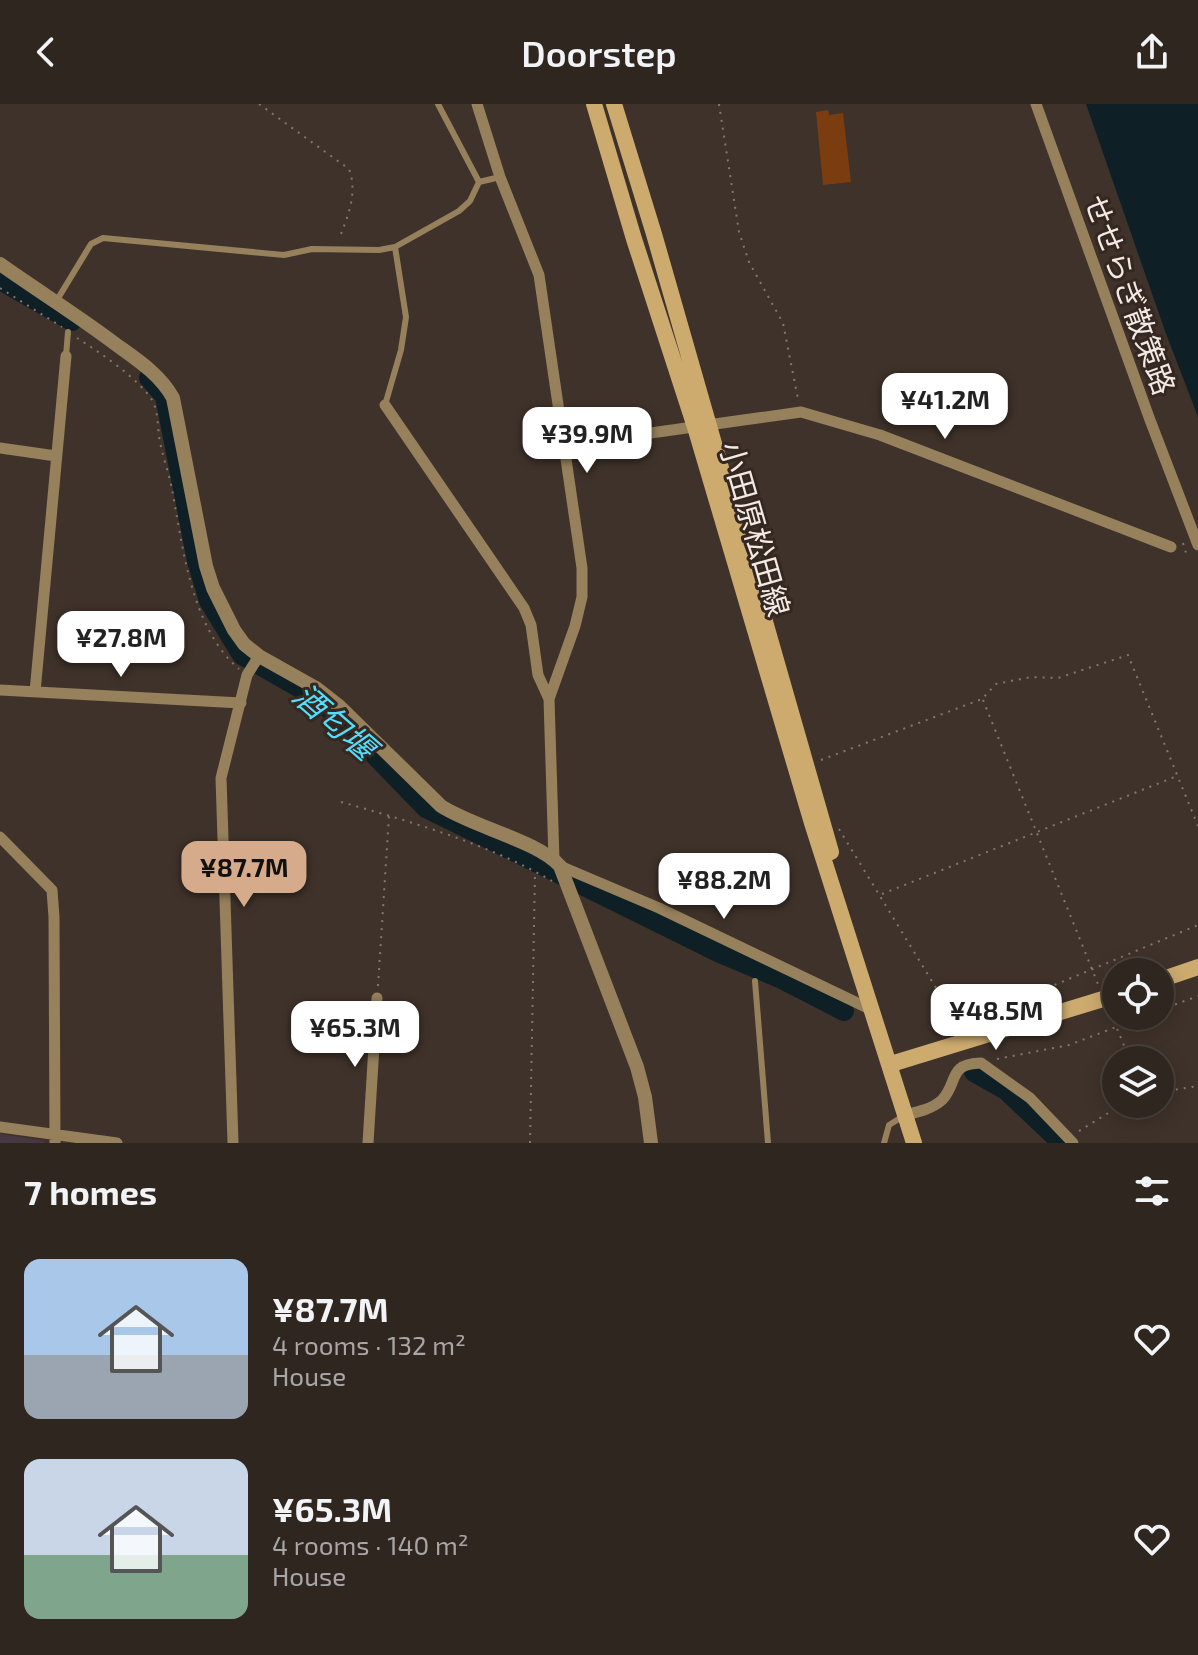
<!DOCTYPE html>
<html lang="en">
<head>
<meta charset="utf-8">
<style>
	body { margin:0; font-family:"Exo 2","Noto Sans JP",sans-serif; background:#3b322d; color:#f1f3f6; height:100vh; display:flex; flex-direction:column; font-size:30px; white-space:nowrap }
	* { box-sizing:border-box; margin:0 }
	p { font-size:26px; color:#a7a5a5 }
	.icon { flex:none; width:44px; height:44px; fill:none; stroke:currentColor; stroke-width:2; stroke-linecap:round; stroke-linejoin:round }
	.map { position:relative; height:1039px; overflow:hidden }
	.details { display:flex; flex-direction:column; background:#2f2620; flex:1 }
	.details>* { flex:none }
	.controls { position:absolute; left:1102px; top:854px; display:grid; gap:16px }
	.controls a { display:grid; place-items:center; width:72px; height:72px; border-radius:50%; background:#2f2620; box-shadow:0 4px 20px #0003,0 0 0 2px #4a433e; font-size:40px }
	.price { position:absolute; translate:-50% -68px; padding:0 18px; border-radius:16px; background:#fff; color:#222; font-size:26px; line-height:52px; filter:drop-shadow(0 2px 4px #0008) }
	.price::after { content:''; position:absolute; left:50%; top:48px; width:24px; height:18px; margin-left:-12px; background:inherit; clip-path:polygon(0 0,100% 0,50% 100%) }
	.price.active { background:#d6ab8b; color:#111 }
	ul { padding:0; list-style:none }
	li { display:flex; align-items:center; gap:24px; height:200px; padding:0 24px }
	li span { display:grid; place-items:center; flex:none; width:224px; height:160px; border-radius:16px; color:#555 }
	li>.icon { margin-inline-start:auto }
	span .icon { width:96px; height:96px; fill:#fffc; stroke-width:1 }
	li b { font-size:34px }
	h2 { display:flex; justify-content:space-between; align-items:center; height:96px; padding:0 24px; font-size:34px }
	header { display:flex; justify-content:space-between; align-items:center; height:104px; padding:0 24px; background:#2f2620; font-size:36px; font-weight:600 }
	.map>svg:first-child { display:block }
	.education { fill:#483743 }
	.water { fill:#0e2025 }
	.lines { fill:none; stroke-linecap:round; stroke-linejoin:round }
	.river { stroke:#0e2025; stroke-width:20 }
	.building { fill:#7b3c10 }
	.path { stroke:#837871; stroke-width:2; stroke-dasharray:2 6; stroke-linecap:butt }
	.service { stroke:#96815c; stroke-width:6 }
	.minor { stroke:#96815c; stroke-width:11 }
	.tertiary { stroke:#96815c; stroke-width:14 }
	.secondary { stroke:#cdab6f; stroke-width:16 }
	.labels { text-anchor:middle; stroke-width:6; stroke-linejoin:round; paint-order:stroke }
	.street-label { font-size:30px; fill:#f3eae5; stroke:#352821 }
	.water-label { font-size:32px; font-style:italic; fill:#52deff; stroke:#352821 }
</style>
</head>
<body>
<header><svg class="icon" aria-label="back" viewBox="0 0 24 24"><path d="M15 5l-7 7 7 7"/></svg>Doorstep<svg class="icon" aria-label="share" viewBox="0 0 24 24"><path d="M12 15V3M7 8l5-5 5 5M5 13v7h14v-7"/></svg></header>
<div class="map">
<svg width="1198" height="1039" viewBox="0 0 1198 1039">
	<rect width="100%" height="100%" fill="#3f322a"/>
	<path class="education" d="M0,1030L44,1037L45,1039H0Z"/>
	<path class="water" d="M1086,0H1198V313L1165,227Z"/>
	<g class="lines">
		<path class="river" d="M0,176L72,217
			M149,274L165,292L197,457L209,497L242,551L314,592L336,611L426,704L720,849L782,875L844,907
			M974,968L1006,986L1062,1039"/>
	</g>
	<path class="building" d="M828,6L829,11L843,9L851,78L823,81L816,8Z"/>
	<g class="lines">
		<path class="path" d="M259,0L349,65C358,89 348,112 339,135
			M719,0L739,128L749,158L783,219L798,295
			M0,184L62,223
			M77,234C99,248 138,274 152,296C159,309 157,323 160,338C163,354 169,369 172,385C183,444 191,524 239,565
			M1183,439L1186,449L1190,448
			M983,596L1098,880
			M821,656L982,595L996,580L1031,573L1058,574L1128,551L1198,722
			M341,698C409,717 491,741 552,777
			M839,725L955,915L1021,895L1198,821
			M882,790L1177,672
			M378,882L389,712
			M1160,906L1198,892
			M1111,910L1130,956
			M997,955L1069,941L1145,912
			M1160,988L1198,982
			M1079,1027L1123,1000
			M530,1039L535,768"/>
		<path class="service" d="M438,0L479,78
			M57,196L91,140L103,134L284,151L312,145L379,146L395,143L459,107L470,97L479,78L500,73
			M66,252L68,228
			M385,301L401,246L406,213L395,143
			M755,877L768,1039
			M884,1039L889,1021L902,1013"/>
		<path class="minor" d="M477,0L500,73L539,171L582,464V493L575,522L549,595L554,756
			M1036,0L1150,316L1198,441
			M385,301L524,504L531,521L538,571L549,595
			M565,341L801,308L880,331L1171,443
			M0,344L56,352
			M0,586L241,599
			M35,588L66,252
			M0,733L52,786L54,813L55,1039
			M560,762L659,804L872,906
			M905,1011C918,1008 932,1005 942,996C959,978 947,960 981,959L1030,994L1073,1039
			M0,1023L117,1039
			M233,1039L221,674L247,571L259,552
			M368,1039L377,894"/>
		<path class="tertiary" d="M0,160C38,187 77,211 114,239C136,255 160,270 173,294L206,462L213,484L234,526L244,540L259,552L316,584L339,602L441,702C473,723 538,737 560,762L637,963L645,993L651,1039"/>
		<path class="secondary" d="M594,0L634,135L695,323L812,719L914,1039
			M614,0L654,130L831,748
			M1160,876L1198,863
			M891,960L1116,891"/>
	</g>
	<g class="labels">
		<g class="street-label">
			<text transform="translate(1129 191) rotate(70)" y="10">せせらぎ散策路</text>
			<text transform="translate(754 425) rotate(74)" y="10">小田原松田線</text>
		</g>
		<g class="water-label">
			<text transform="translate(334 618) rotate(41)" y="11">酒匂堰</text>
		</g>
	</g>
</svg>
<div class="controls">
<a><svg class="icon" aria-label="locate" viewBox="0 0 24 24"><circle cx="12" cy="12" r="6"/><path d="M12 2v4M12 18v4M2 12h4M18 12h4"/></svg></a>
<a><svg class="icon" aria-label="layers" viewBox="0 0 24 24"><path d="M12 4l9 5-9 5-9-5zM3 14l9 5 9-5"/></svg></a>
</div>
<b class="price" style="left:945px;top:337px">¥41.2M</b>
<b class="price" style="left:587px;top:371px">¥39.9M</b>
<b class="price" style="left:121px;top:575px">¥27.8M</b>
<b class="price active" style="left:244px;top:805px">¥87.7M</b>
<b class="price" style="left:724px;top:817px">¥88.2M</b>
<b class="price" style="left:996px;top:948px">¥48.5M</b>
<b class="price" style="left:355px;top:965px">¥65.3M</b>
</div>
<section class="details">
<h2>7 homes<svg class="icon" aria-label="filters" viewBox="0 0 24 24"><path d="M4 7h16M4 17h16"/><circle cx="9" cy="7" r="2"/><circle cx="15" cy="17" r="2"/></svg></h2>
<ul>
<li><span style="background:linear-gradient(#a9c7e8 60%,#9aa5b1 0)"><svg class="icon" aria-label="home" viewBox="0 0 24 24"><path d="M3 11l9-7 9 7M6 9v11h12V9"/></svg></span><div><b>¥87.7M</b><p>4 rooms · 132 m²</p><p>House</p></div><svg class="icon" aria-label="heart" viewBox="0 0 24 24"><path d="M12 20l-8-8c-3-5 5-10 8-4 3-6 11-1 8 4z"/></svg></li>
<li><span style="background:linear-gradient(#c9d6e8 60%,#7fa58c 0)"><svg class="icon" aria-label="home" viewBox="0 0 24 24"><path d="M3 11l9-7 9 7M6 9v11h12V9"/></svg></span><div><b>¥65.3M</b><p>4 rooms · 140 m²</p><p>House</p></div><svg class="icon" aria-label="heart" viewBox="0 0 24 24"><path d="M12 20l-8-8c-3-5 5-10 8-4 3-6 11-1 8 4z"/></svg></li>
</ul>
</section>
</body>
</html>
